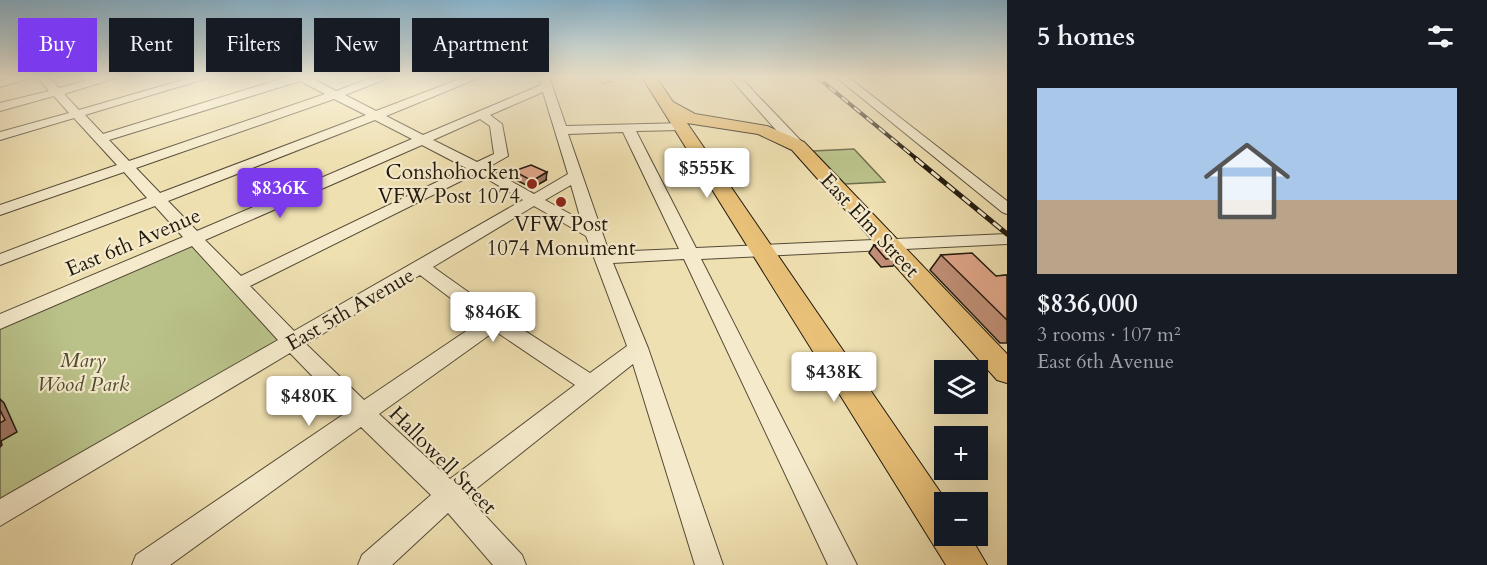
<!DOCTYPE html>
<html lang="en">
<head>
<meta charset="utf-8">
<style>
	body { margin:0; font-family:Cardo,serif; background:#20242c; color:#f1f3f6; height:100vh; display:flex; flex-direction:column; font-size:22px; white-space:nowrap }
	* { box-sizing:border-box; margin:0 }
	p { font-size:20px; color:#9ea1a6 }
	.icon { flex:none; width:33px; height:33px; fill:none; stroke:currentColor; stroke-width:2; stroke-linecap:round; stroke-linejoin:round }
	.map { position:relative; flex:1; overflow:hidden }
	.drawer { display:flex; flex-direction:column; background:#171b24; width:480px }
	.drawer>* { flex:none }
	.hud { position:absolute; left:18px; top:18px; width:570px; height:54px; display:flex; gap:12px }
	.buttons { position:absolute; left:934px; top:360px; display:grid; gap:12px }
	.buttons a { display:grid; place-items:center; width:54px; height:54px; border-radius:0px; background:#171b24; box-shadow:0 6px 24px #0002; font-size:30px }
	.price { position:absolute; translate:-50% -51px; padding:0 14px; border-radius:6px; background:#fff; color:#222; font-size:20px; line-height:39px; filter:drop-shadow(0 2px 3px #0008) }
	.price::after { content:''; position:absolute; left:50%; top:36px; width:18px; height:14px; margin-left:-9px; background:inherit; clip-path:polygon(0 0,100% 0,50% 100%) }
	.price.current { background:#7c3aed; color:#fff }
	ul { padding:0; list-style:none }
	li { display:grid; align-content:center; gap:12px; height:318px; padding:0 30px }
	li+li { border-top:2px solid #363941 }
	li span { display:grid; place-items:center; height:186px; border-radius:0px; color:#555 }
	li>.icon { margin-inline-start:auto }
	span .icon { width:108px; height:108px; fill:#fffc; stroke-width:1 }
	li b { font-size:26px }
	h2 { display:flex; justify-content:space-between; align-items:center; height:72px; padding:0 30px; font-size:26px }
	.chip { padding:0 21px; border-radius:0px; background:#171b24; box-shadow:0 6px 24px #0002; font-size:21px; line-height:54px }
	.chip.current { background:#7c3aed; color:#fff }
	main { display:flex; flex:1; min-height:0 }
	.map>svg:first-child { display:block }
	.green { fill:#bac28a; stroke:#6e6d4c; stroke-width:1.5 }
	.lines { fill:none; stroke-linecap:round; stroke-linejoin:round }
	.minor-casing { stroke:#544a36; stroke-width:2 }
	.major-casing { stroke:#21180d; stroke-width:2 }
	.minor { fill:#f5ebcc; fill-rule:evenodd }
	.major { fill:#e8c078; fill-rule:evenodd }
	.rail-far1-casing { stroke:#21180d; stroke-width:4 }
	.rail-casing { stroke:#21180d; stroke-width:5 }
	.rail-far1 { stroke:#f5ebcc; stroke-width:2; stroke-dasharray:8; stroke-linecap:butt }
	.rail { stroke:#f5ebcc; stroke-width:3; stroke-dasharray:10; stroke-linecap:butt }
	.wall { fill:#c29078; stroke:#21180d; stroke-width:1.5 }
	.shaded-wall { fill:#9e7561; stroke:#21180d; stroke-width:1.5 }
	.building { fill:#e2a78b; stroke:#21180d; stroke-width:1.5 }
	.poi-dot { fill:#8f2418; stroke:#f5ebcc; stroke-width:2 }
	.labels { text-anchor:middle; stroke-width:4.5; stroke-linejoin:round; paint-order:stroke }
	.poi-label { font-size:21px; fill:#21180d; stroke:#f5ebcc; text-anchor:end }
	.street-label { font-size:21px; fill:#21180d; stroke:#f5ebcc }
	.park-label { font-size:21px; font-style:italic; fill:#4f4b32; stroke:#f5ebcc }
</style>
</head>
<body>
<main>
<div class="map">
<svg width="1007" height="565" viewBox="0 0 1007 565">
	<rect width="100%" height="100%" fill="#efe0b1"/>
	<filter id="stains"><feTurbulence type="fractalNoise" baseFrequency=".00333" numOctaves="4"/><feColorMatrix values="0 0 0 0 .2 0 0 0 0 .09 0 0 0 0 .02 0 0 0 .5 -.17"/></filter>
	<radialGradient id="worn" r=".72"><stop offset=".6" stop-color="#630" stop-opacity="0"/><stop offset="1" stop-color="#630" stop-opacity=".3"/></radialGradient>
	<path class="green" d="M854,149L885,182L845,184L813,151Z
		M193,239L292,342L0,513V322Z"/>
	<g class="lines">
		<g class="minor-casing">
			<path id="minor" d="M14,77H34L0,87V81Z
				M37,77H48L59,88L100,77H119L64,94L79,110L193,77H211L85,115L103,134L287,77H310L336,91L374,77H391L345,95L376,111L465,77H481L386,116L423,135L541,85L539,77H549L566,126L686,123V129L682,130L636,131L696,248L1007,234V244L701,259L857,565H828L684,259L613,263L648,348L723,565H695L633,364L467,496L522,555L526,565H493L448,513L392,565H358L362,555L431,495L361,427L170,565H132L136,555L347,412L290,353L0,526V499L278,340L192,246L0,329V314L183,237L155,206L0,265V254L147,198L124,172L0,215V205L117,165L74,118L0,140V132L69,113L54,96L0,111V103L49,91ZM300,81L325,94L129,161L109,140ZM543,92L568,174L534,194L487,168L508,156L502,124L490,115ZM334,99L366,115L160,193L136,168ZM480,119L490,126L494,154L477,162L433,140ZM375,120L412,139L197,231L168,201ZM623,132L679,249L609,252L568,134ZM422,145L466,168L241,276L205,240ZM477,173L523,200L294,331L250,286ZM571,185L581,220L545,200ZM534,206L586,236L627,346L590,373L502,316L433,267ZM420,275L481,321L364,400L306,344ZM495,331L575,385L450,479L379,414Z
				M600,77H611L612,81L603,83Z
				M729,77H740L803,143V149H793Z
				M836,77H848L1007,201V214L1002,212Z"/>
		</g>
		<g class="major-casing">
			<path id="major" d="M642,77H656L673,102L695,114L767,126L804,142L1007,354V383L997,380L792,150L758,134L687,123L947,502H945V536H970L987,565H946Z"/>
		</g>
		<use href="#minor" class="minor"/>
		<use href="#major" class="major"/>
		<g class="rail-far1-casing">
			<path id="rail-far1" d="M817,77L918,160"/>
		</g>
		<g class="rail-casing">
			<path id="rail" d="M916,159L1007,234"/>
		</g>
		<use href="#rail-far1" class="rail-far1"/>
		<use href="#rail" class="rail"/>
	</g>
	<path class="wall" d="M514,171L546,180L532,188L514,179Z
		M874,245L898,258L893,266L881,267L869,253Z
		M941,255L996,276L1007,275V343H1000L930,270Z"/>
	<path class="shaded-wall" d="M547,172L546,180L532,188V181Z
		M0,399L4,403L17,432L1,441L2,445L0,447Z"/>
	<path class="building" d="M531,165L547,172L532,181L514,171Z
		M874,245H885L898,258L886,259Z
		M972,253L996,276L1007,275V320L941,255Z
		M0,410L5,420L0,423Z"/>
	<linearGradient id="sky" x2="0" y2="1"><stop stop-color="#89b7d2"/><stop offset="0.49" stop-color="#f8f1dc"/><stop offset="1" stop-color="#f8f1dc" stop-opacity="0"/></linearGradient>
	<rect width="1007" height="157" fill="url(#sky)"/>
	<g class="poi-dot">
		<circle cx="532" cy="184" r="6"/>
		<circle cx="561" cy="202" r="6"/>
	</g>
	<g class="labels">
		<g class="poi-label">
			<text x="520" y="179">Conshohocken<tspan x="520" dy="24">VFW Post 1074</tspan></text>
			<text x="561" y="231" text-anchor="middle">VFW Post<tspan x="561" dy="24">1074 Monument</tspan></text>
		</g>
		<g class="street-label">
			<text transform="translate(870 225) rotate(47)" y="7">East Elm Street</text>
			<text transform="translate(133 242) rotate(-23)" y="7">East 6th Avenue</text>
			<text transform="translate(350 309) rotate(-30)" y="7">East 5th Avenue</text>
			<text transform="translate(443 460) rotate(45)" y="7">Hallowell Street</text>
		</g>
		<g class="park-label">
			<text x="83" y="367">Mary<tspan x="83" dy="24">Wood Park</tspan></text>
		</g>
	</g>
	<rect width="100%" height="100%" filter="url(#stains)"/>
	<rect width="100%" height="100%" fill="url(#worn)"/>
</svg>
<div class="buttons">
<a><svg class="icon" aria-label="layers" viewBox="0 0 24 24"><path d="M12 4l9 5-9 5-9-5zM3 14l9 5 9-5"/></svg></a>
<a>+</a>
<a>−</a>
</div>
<b class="price" style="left:707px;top:199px">$555K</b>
<b class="price current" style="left:280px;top:219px">$836K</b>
<b class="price" style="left:493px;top:343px">$846K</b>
<b class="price" style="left:834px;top:403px">$438K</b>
<b class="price" style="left:309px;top:427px">$480K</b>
<div class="hud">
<a class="chip current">Buy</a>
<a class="chip">Rent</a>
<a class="chip">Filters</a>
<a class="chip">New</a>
<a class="chip">Apartment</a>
</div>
</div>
<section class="drawer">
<h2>5 homes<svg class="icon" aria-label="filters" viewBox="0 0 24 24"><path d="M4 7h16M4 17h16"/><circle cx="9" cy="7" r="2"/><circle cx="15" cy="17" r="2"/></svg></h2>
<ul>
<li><span style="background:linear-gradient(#a9c7e8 60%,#b9a48a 0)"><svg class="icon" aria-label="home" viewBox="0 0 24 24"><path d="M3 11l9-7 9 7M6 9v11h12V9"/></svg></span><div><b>$836,000</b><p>3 rooms · 107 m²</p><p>East 6th Avenue</p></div></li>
</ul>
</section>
</main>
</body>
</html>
